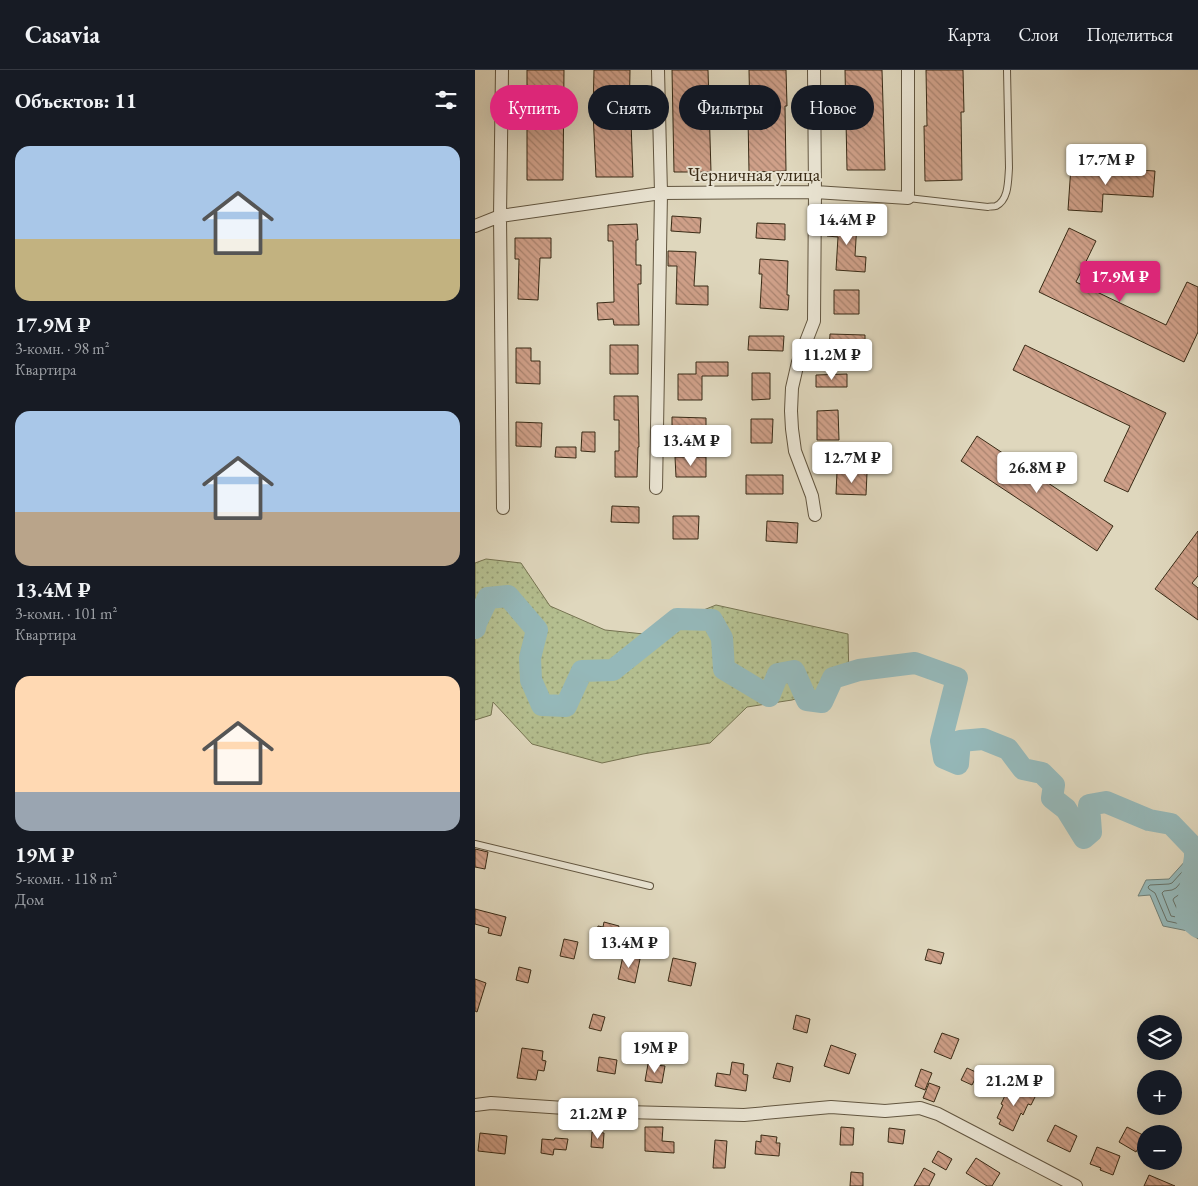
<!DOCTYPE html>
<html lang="ru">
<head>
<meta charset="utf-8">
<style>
	body { margin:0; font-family:"EB Garamond",serif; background:#242831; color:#f1f3f6; height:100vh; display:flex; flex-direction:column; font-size:19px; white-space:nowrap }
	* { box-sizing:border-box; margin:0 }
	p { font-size:16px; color:#9ea1a6 }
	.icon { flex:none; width:28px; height:28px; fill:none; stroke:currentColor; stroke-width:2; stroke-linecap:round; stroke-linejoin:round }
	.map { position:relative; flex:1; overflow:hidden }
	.side { display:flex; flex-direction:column; background:#171b24; width:475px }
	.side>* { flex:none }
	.banner { position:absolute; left:15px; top:15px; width:475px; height:45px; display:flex; gap:10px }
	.controls { position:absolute; left:662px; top:945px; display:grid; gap:10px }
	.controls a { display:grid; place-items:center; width:45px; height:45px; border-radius:50%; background:#171b24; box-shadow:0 5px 20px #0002; font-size:25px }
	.price { position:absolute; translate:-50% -42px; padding:0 11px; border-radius:5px; background:#fff; color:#222; font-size:16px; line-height:32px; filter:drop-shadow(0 1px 2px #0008) }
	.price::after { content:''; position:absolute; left:50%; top:30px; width:15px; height:11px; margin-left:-8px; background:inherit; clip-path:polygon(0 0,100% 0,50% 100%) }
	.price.selected { background:#db2777; color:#fff }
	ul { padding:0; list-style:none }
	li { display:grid; align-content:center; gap:10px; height:265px; padding:0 15px }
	li span { display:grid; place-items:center; height:155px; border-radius:15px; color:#555 }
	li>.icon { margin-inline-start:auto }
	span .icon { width:90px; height:90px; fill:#fffc; stroke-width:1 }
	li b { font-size:21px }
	h2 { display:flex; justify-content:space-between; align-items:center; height:60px; padding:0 15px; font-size:21px }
	.tag { padding:0 18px; border-radius:22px; background:#171b24; box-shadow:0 5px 20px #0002; font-size:18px; line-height:45px }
	.tag.selected { background:#db2777; color:#fff }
	header { display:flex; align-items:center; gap:30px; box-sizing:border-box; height:70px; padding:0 25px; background:#171b24; border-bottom:1px solid #363941 }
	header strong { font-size:24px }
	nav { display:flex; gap:28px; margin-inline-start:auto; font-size:18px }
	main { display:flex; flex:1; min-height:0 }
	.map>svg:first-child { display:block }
	.grass { fill:url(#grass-dots); stroke:#767452 }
	.water { fill:#95b8b9; stroke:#708078 }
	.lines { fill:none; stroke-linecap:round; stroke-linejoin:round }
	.shore { stroke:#677268; stroke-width:1 }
	.river { stroke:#95b8b9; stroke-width:22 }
	.building { fill:url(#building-back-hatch); stroke:#392b16 }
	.service-casing { stroke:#625640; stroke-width:8 }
	.minor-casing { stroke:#625640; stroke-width:14 }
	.service { stroke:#eae5d4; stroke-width:6 }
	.minor { stroke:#eae5d4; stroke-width:12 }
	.labels { text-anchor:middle; stroke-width:4; stroke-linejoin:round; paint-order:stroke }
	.street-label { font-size:19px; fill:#392b16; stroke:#eae5d4 }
</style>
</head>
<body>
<header>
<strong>Casavia</strong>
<nav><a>Карта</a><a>Слои</a><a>Поделиться</a></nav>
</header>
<main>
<section class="side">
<h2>Объектов: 11<svg class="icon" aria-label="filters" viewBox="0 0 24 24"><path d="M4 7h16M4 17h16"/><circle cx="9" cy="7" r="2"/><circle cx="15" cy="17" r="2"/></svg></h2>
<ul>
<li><span style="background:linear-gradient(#a9c7e8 60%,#c2b280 0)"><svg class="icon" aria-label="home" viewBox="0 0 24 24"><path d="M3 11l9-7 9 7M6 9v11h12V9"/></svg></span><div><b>17.9M ₽</b><p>3-комн. · 98 m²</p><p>Квартира</p></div></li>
<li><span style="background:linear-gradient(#a9c7e8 65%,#b9a48a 0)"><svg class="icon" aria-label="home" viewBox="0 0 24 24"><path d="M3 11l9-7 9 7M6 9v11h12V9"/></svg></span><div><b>13.4M ₽</b><p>3-комн. · 101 m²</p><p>Квартира</p></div></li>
<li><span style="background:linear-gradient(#ffd9b3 75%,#9aa5b1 0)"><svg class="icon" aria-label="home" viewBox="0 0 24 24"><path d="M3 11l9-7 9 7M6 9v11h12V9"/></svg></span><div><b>19M ₽</b><p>5-комн. · 118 m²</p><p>Дом</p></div></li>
</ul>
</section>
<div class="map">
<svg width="723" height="1116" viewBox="0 0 723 1116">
	<defs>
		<pattern id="grass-dots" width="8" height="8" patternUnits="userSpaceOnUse" patternTransform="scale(1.25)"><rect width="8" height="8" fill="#b4be8f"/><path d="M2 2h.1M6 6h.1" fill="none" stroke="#939b74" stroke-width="1.8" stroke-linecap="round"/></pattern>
		<pattern id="building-back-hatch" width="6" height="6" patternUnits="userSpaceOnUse" patternTransform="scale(1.25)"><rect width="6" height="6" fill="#cfa089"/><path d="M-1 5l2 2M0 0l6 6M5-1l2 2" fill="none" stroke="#a9836f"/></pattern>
	</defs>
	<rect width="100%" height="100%" fill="#dfd7bd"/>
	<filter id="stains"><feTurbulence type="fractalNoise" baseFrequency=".004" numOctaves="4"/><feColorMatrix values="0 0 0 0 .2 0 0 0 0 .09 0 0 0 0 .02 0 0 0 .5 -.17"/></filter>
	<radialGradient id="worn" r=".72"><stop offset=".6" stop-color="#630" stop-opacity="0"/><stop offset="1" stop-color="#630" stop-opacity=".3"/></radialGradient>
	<path class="grass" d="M11,489L46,493L75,536L130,560L169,564L241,535L373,564L374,613L317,630L272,637L235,673L168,684L127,693L57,674L18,632L16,645L0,650V493Z"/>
	<path class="water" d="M721,770L723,772V869L713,861L688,856L675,825L663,826L671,810L694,809L712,789L715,773Z"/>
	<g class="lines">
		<path class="shore" d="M723,775L719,778L716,792L697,813L694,814L675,815L673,817L674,819L680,823L692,851L715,856L723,863
			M723,793L701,818L697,820L689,821L687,823L696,846L717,850L723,854
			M723,806L708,822L699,828L698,830L702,839L723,845"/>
		<path class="river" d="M0,558L1,553L13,528L33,526L62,560L55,588L56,610L67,635L91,636L107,601L138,600L202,549L237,550L247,568L249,599L294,626L303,604L319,601L332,630L347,632L358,608L384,600L440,593L482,608L466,671L469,688L483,694L485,671L508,669L533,679L548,699L567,703L579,715L577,728L591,739L609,768L616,762L614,735L631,732L674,750L696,754L720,779V787L711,847L723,857"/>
	</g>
	<path class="building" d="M52,0H89L88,110H52Z
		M119,0H155L154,52H156L158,107H121L118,42Z
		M197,0H233L236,102H199Z
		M274,0H311L312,36H310L311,101L274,102L273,47H275Z
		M370,0H407L410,100H372Z
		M451,0H488L489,42H486L487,110L450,111L449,56H452Z
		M596,96L680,101L678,127L628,124L627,142L593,140Z
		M197,146L226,148L225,163L196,161Z
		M353,151L382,153L380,186L391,187L390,202L361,200L363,167L352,166Z
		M282,153L310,154V170L281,168Z
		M162,154L163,170H161V195H166V214H163L164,255H139L138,249L123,250L122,233L139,232L138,171H133V155Z
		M594,158L621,171L601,212L691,255L712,212L723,217V262L709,292L564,222Z
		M40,168H76V188H65L63,230L43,229L44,189H40Z
		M193,181L221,182L219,216H233V235L201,234L202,196H193Z
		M285,189L313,191L312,225H314L313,240L285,238L287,204H284Z
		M359,220H384V244H359Z
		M355,264L390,265V281L354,280Z
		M274,266H309L308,281L273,280Z
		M135,275H163V304H135Z
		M550,275L691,343L653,422L629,411L655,356L538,300Z
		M41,278H56V291H65V314L41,313Z
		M221,292H253V306H227V330H203V304H221Z
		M277,303H295V329L277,330Z
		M372,304V317H341V305Z
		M139,326H163L164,377H163L162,407H140V381H144V350H139Z
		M363,340L364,370H342V341Z
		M197,347L231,348V360H215V368L197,367Z
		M276,349H298L297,373H276Z
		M41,352L67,353L66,377L41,376Z
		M107,362H120V382L106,381Z
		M502,366L638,456L622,481L486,391Z
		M81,377H101V388L80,387Z
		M200,387H231V407H201Z
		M362,402L392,403L391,425L361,424Z
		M271,405H308V424H271Z
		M137,436L164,437V453L136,452Z
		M198,446H224L223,469H198Z
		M292,451L323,453L322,473L291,471Z
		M723,461V506L717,513L723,518V550L680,519Z
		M0,779L13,782L10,799L0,797Z
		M0,839L31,847L26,866L13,863L14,858L0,854Z
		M129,852L144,856L136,885L117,880L123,856L128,857Z
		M89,869L103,872L99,889L85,886Z
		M453,879L469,883L466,894L450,890Z
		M148,886L165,889L160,913L143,909Z
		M198,888L221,893L216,916L193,911Z
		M44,897L56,900L53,913L41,910Z
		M0,909L11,913L2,942L0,941Z
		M118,944L130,947L126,961L114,958Z
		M321,945L335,949L332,963L318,959Z
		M467,963L484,969L476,989L459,982Z
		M356,975L381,984L374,1004L349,996Z
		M47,978L68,981L67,990L71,991L69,1001L63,1000L61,1010L42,1008Z
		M124,987L142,990L140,1004L122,1001Z
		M257,992L269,994L268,1004L273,1005L271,1021L240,1016L242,1003L255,1005Z
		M302,993L318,997L315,1012L298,1008Z
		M173,994L190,996L187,1013L170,1011Z
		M492,998L503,1003L497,1015L486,1010Z
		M446,999L457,1003L450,1020L440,1016Z
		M454,1013L465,1017L459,1032L448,1028Z
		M534,1017L543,1021L545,1017L561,1025L556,1035L553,1034L548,1045L546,1043L538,1061L524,1054L526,1050L522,1048L528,1035L526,1034Z
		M580,1055L602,1066L595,1082L572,1071Z
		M170,1057H188L187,1071L199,1072V1083L170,1081Z
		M366,1057L379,1058L378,1075H365Z
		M652,1057L670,1066L661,1082L644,1072Z
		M414,1058L430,1060L428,1074L413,1072Z
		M117,1062L129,1063L128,1078L116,1077Z
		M5,1063L32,1066L30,1084L3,1081Z
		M286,1065L302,1067L301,1073H305L304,1086L280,1084L281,1071L286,1072Z
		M80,1068L93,1069L91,1080L79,1079L78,1085L66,1083L67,1069L79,1070Z
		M240,1070L252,1071L250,1098H238Z
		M622,1077L645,1086L638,1105L625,1100L626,1098L615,1094Z
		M463,1081L477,1089L471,1100L457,1092Z
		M501,1088L525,1103L517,1116H512L491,1103Z
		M449,1098L460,1104L454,1116H439Z
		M376,1102L388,1103V1116H375Z
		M674,1105L700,1116H669Z"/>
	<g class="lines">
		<g class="service-casing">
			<path id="service" d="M433,128L513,137C515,136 518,137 521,136C534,130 533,110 534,98L532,0
				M0,774L175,816"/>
		</g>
		<g class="minor-casing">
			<path id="minor" d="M27,0L25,146L28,438
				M339,0L340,122L339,251L323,292L317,318L316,341L317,359L320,381L337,426L340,445
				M0,156L25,146L186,123L340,122L433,128V0
				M181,418L186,123L183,0
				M0,1035L16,1033L150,1042L269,1045L356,1037L410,1041L445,1038L463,1044L601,1116"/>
		</g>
		<use href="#service" class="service"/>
		<use href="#minor" class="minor"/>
	</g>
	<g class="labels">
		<g class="street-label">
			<text x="279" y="111">Черничная улица</text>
		</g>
	</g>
	<rect width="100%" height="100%" filter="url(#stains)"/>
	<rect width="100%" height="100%" fill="url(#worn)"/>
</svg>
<div class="controls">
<a><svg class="icon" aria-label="layers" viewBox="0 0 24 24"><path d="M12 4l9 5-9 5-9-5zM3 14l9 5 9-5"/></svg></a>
<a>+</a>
<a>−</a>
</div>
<b class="price" style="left:631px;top:116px">17.7M ₽</b>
<b class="price" style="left:372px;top:176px">14.4M ₽</b>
<b class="price selected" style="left:645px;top:233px">17.9M ₽</b>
<b class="price" style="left:357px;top:311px">11.2M ₽</b>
<b class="price" style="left:216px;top:397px">13.4M ₽</b>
<b class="price" style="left:377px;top:414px">12.7M ₽</b>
<b class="price" style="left:562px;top:424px">26.8M ₽</b>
<b class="price" style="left:154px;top:899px">13.4M ₽</b>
<b class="price" style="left:180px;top:1004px">19M ₽</b>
<b class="price" style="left:539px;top:1037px">21.2M ₽</b>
<b class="price" style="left:123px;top:1070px">21.2M ₽</b>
<div class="banner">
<a class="tag selected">Купить</a>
<a class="tag">Снять</a>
<a class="tag">Фильтры</a>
<a class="tag">Новое</a>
</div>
</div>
</main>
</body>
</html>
